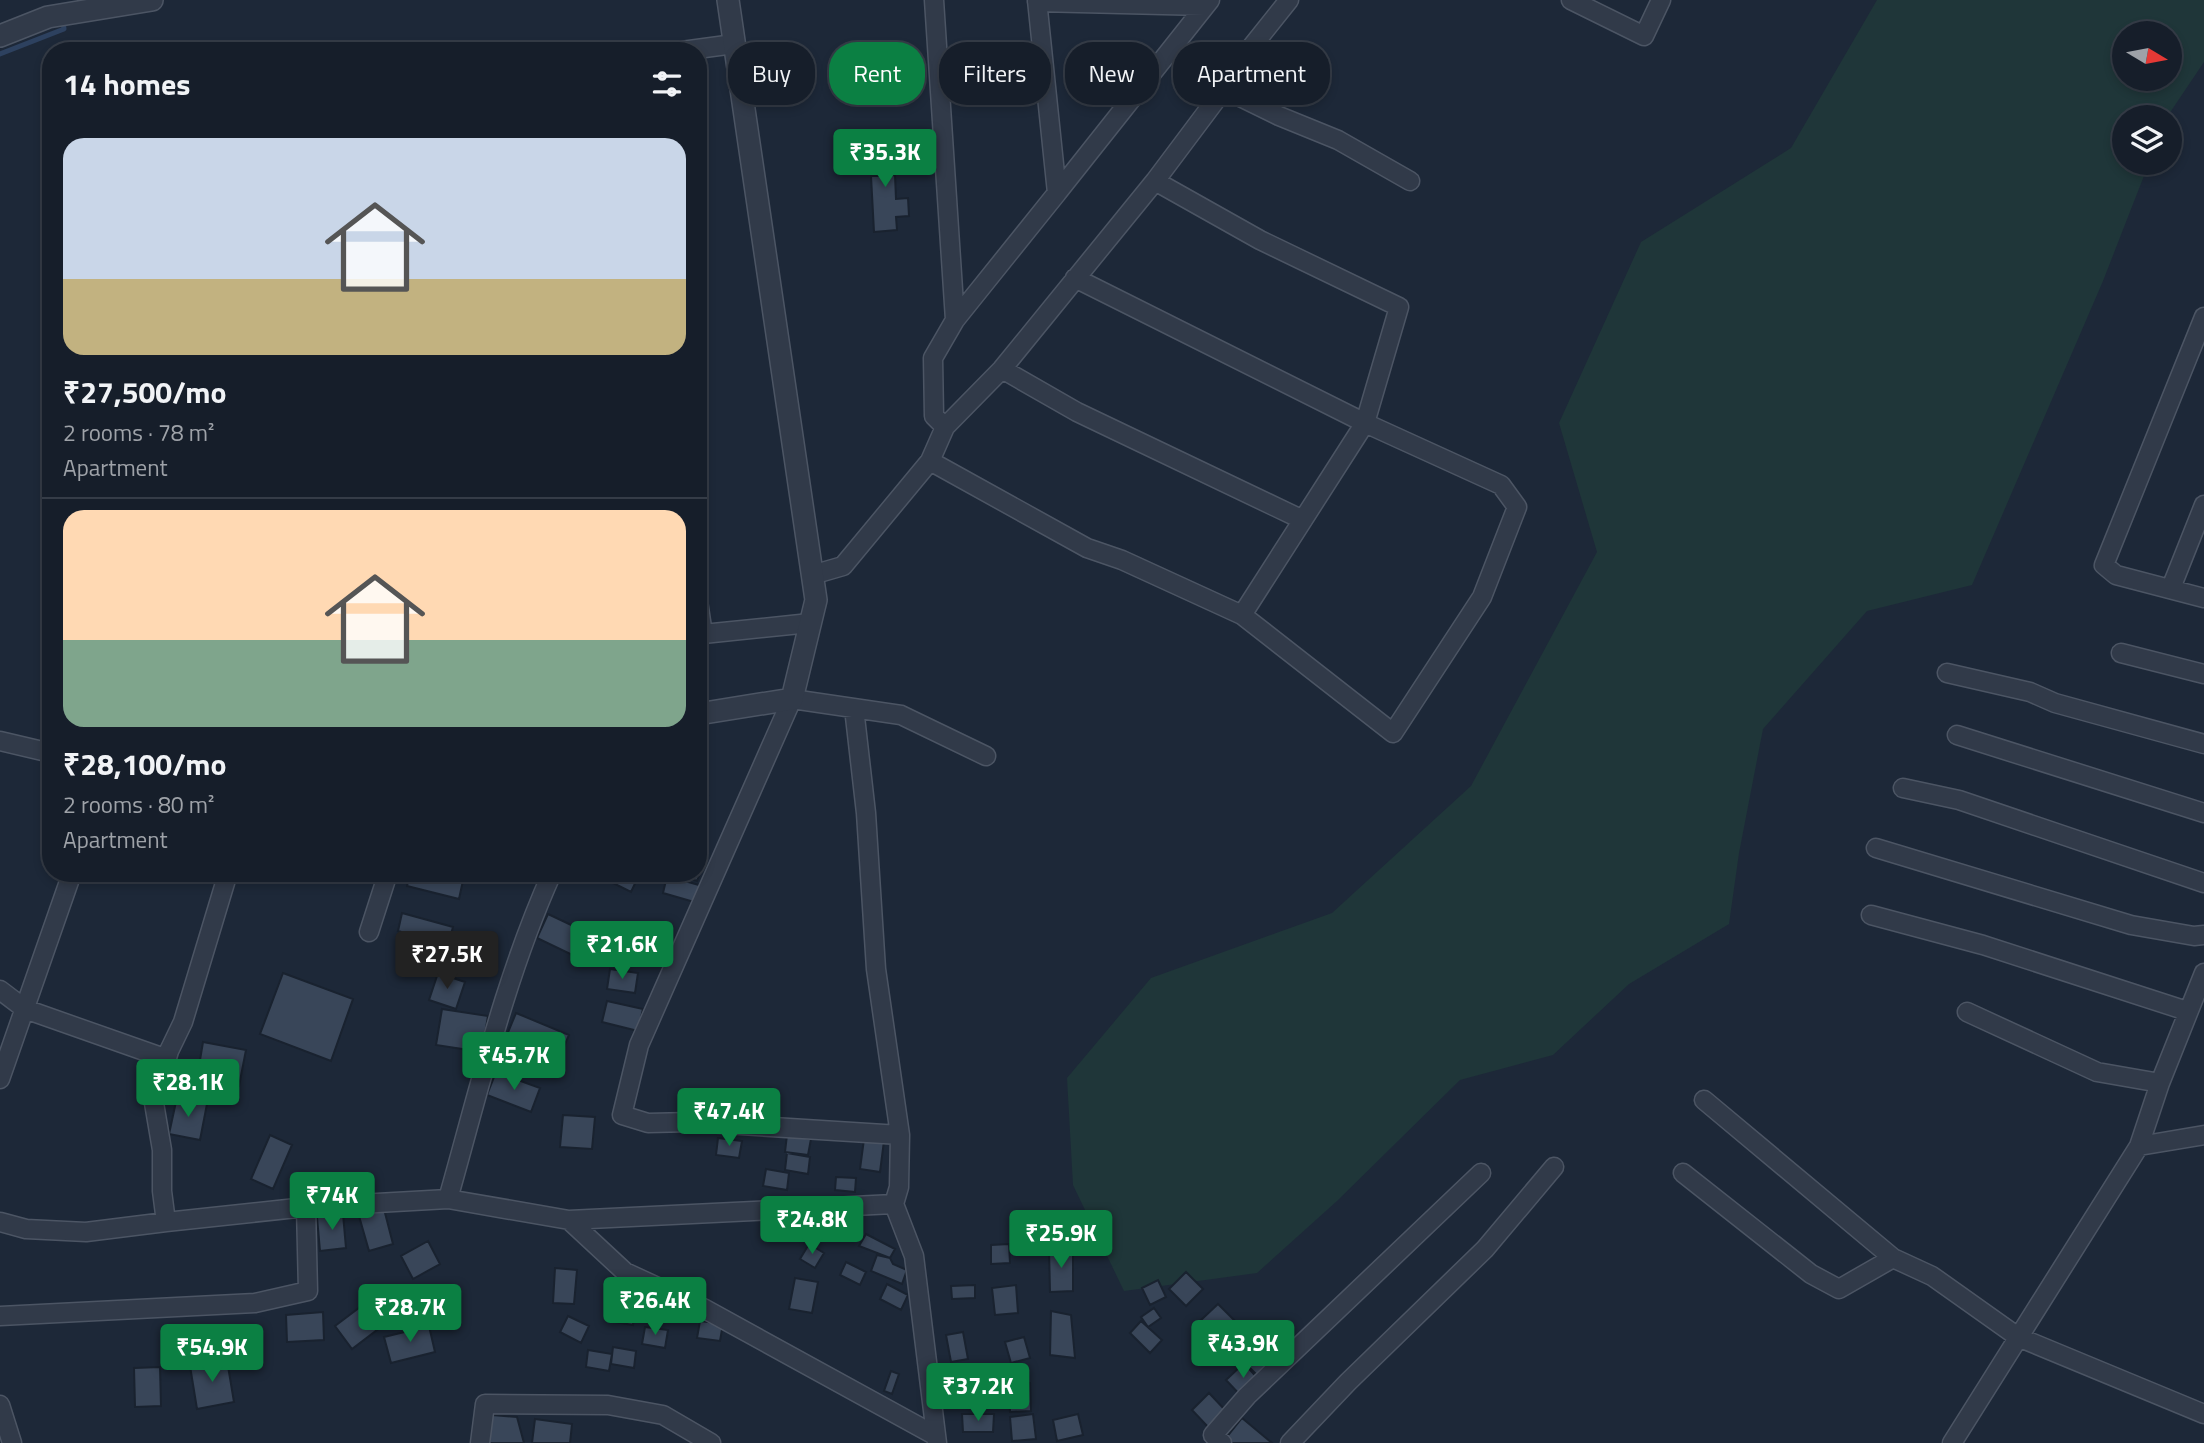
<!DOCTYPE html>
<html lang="en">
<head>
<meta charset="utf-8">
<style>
	body { margin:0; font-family:"Titillium Web",sans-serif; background:#1f2732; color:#f1f3f6; height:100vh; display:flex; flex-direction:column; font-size:26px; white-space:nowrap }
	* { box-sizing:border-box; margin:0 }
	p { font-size:23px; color:#9ea2a8 }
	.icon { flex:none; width:38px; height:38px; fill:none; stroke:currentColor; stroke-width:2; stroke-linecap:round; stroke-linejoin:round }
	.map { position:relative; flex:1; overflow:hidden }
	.drawer { position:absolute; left:42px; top:42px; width:665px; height:840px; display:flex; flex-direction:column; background:#161e2a; border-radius:28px; box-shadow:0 4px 10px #0003,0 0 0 2px #353c47 }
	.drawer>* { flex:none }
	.banner { position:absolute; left:728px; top:42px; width:665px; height:63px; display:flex; gap:14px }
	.needle { width:46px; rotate:100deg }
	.controls { position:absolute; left:2112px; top:21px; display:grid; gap:14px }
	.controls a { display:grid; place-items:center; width:70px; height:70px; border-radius:50%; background:#161e2a; box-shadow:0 4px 10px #0003,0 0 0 2px #353c47; font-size:35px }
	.price { position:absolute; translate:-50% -60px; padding:0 16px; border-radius:7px; background:#0b8043; color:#fff; font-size:23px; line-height:46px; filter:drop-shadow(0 2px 4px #0008) }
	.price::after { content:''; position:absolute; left:50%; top:42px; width:21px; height:16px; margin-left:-10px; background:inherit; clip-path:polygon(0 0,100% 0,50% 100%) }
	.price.selected { background:#222; color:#fff }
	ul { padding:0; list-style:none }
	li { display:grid; align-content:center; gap:14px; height:371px; padding:0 21px }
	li+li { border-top:2px solid #353c47 }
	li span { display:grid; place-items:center; height:217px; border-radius:21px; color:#555 }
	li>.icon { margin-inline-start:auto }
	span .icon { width:126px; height:126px; fill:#fffc; stroke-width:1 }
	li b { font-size:30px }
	h2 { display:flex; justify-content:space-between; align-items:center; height:84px; padding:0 21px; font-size:30px }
	.pill { padding:0 24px; border-radius:28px; background:#161e2a; box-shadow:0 4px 10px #0003,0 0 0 2px #353c47; font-size:24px; line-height:63px }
	.pill.selected { background:#0b8043; color:#fff }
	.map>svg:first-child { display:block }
	.green { fill:#1f3639; fill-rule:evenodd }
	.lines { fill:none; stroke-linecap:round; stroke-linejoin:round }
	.stream { stroke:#2d415f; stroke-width:5 }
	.building { fill:#394659; stroke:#19222f; stroke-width:2 }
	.minor-casing { stroke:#4c5564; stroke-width:21 }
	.tertiary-casing { stroke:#4c5564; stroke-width:24 }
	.minor { stroke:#313a49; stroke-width:18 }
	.tertiary { stroke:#313a49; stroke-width:21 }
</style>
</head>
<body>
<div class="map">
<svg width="2204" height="1443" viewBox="0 0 2204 1443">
	<rect width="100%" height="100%" fill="#1d2838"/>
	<path class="green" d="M1877,0H2204V62L2167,117H2124V163H2149L2103,281L1972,585L1867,611L1763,729L1739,853L1729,924L1629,984L1553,1055L1460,1080L1337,1201L1257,1273L1124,1291L1073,1185L1067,1078L1151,978L1332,913L1471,786L1597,552L1559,423L1641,242L1791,148ZM2124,33H2170V79H2124Z"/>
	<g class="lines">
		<path class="stream" d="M0,54L64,29L63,20"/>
	</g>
	<path class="building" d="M890,144L891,153H896V158H901V167L897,168V171L885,172L886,176L895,175L896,199L908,198L909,216L896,217L897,230L874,232L871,176H879V173H870L868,145Z
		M698,793L708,796L699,830H698Z
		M698,860L704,862L697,881L675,873H698Z
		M410,873H455L464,876L459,899L407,886Z
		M593,873H640L631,892Z
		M667,876L706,887L701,904L663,893Z
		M402,913L453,927L448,945L398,931Z
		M548,914L603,940L591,964L537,938Z
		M610,969L638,973L635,993L607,989Z
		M283,973L353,999L331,1061L260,1034Z
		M438,973L465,982L456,1009L429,1000Z
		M607,1001L643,1009L638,1031L602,1022Z
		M442,1009L488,1016L482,1052L436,1045Z
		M516,1013L569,1035L556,1065L504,1042Z
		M203,1042L246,1050L239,1086L197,1078Z
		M496,1072L540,1088L531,1112L487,1095Z
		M177,1097L207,1104L200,1140L169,1134Z
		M563,1115L595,1117L592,1149L560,1147Z
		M270,1135L292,1145L273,1189L251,1179Z
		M787,1135L811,1139L808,1155L785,1152Z
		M718,1138L742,1141L739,1158L716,1155Z
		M864,1139L884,1141L880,1172L860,1169Z
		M787,1153L810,1157L808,1174L785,1170Z
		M766,1169L789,1173L787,1190L763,1186Z
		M836,1177L856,1178L855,1192L835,1190Z
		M384,1209L393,1244L369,1251L359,1216Z
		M843,1212L855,1214L852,1234L840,1231Z
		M343,1214L346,1248L320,1251L317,1217Z
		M866,1234L895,1249L890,1258L859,1246Z
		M428,1241L440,1264L413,1279L401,1256Z
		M809,1244L824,1253L815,1268L800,1259Z
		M1009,1244L1010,1263L991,1264V1245Z
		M1073,1248V1291L1050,1292L1049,1249Z
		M877,1255L890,1258L893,1264L907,1270L902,1284L871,1271Z
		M846,1262L866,1272L860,1285L840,1275Z
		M555,1268L577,1270L574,1304L553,1303Z
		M1186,1272L1203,1289L1186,1306L1169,1289Z
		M795,1278L818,1282L812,1313L789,1309Z
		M1158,1280L1166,1297L1150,1305L1142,1288Z
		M618,1283L641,1286L639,1303L616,1300Z
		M887,1284L908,1295L901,1310L880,1299Z
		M975,1285V1298L952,1299L951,1286Z
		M1016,1285L1018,1313L995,1315L992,1288Z
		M645,1292L668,1296L666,1313L643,1309Z
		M376,1295L394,1317L352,1349L335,1326Z
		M612,1304L635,1308L633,1325L609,1321Z
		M1218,1304L1235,1321L1218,1338L1201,1320Z
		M1154,1308L1161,1318L1148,1327L1141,1317Z
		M1051,1311L1071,1315L1075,1358L1050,1355Z
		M323,1312L324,1340L287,1342L286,1315Z
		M568,1316L589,1326L581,1343L560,1332Z
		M700,1321L723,1324L720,1341L697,1338Z
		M1141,1321L1162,1340L1150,1353L1130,1333Z
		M429,1326L435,1352L391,1363L384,1337Z
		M645,1327L668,1330L665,1348L642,1344Z
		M963,1332L968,1359L951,1362L946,1335Z
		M1024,1337L1030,1358L1011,1363L1005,1342Z
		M1257,1341L1274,1359L1257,1375L1240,1358Z
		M613,1347L636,1351L634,1368L611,1364Z
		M588,1350L612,1354L609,1371L586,1367Z
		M227,1360L234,1402L197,1409L190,1366Z
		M1244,1363L1260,1381L1243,1398L1226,1380Z
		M160,1367L161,1406L135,1407L134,1368Z
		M891,1371L899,1374L892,1394L884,1391Z
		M1030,1383L1031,1411L1010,1412L1009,1384Z
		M1209,1393L1226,1411L1209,1428L1192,1410Z
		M962,1414H994L993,1432H963Z
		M1033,1414L1036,1439L1012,1441L1010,1417Z
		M1078,1414L1083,1435L1057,1441L1053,1420Z
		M492,1415L517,1417L524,1443H489Z
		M1242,1418L1272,1443H1232L1226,1438Z
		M535,1419L572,1424L570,1443H532Z"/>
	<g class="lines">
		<g class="minor-casing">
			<path id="minor" d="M934,0L955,320L1057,193
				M1037,0L1057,193L1210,0
				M1289,0L1245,55L1224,89L1279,116L1338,140L1410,181
				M1571,0L1644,36L1661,0
				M1037,2L1205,6
				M682,51L734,44
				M1155,181L1260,240L1399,307L1365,423L1242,615
				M2204,317L2104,565L2116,575L2204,598
				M1002,369L1077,412L1303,520
				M945,427L934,416L933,358L955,320
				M930,461L1087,548L1122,560L1242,615L1393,733L1482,597L1517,507L1501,485L1365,423L1075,278
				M812,575L843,566L930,461L945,427L1002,369L1155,181L1224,89
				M2171,588L2204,505
				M698,601L703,634L810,623
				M2121,653L2204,674
				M1947,673L2030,692L2055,703L2204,744
				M854,708L866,813L876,969L900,1135L899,1187L894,1204L914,1256L937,1443
				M1957,735L2204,813
				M0,741L51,753
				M1903,788L1959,800L2204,883
				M1876,848L2131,925L2194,936L2204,935
				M1871,915L1983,945L2187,1011
				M369,932L388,873
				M0,990L25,1009L167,1059
				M1967,1012L2097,1072L2160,1083
				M0,1079L72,873
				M1704,1100L1893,1258L1932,1276L2018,1337L2204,1414
				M900,1135L692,1122L648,1123L622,1115L639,1045L792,699L901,715L986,756
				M2139,1146L2204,1135
				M1683,1173L1811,1274L1839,1289L1893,1258
				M448,1199C479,1090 505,977 552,873
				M569,1220L625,1272L703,1308L936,1436
				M0,1222L26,1229L86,1232L166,1222L162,1191V1150L154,1103L169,1051L183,1022L228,873
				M166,1222L306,1207L448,1199L569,1220L894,1204
				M0,1316L255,1303L308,1291L306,1207
				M0,1405L12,1443
				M480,1443L485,1404L608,1405L663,1415L711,1443
				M1222,1443L1213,1435L1247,1396L1481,1173
				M1290,1443L1348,1382L1485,1249L1554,1167
				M1952,1443L2139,1146L2160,1083L2204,973"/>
		</g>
		<g class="tertiary-casing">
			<path id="tertiary" d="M0,36L48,17L152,0
				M698,714L792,699L816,600L728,0"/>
		</g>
		<use href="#minor" class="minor"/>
		<use href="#tertiary" class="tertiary"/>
	</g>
</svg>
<div class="controls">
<a><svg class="needle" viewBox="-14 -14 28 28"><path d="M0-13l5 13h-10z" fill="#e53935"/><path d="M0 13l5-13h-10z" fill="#9ea2a8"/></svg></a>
<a><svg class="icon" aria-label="layers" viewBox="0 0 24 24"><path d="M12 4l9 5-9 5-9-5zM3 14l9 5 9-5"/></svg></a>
</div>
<b class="price" style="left:885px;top:189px">₹35.3K</b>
<b class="price" style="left:622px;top:981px">₹21.6K</b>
<b class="price selected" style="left:447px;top:991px">₹27.5K</b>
<b class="price" style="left:514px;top:1092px">₹45.7K</b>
<b class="price" style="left:188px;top:1119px">₹28.1K</b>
<b class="price" style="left:729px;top:1148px">₹47.4K</b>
<b class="price" style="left:332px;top:1232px">₹74K</b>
<b class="price" style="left:812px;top:1256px">₹24.8K</b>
<b class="price" style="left:1061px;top:1270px">₹25.9K</b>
<b class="price" style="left:655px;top:1337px">₹26.4K</b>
<b class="price" style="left:410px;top:1344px">₹28.7K</b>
<b class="price" style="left:1243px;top:1380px">₹43.9K</b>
<b class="price" style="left:212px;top:1384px">₹54.9K</b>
<b class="price" style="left:978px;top:1423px">₹37.2K</b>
<div class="banner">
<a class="pill">Buy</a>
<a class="pill selected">Rent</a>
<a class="pill">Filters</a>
<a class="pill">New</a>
<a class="pill">Apartment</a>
</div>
<section class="drawer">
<h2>14 homes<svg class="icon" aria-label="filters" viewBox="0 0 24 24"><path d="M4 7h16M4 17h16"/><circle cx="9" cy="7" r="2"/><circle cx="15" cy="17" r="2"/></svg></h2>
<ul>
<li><span style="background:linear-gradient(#c9d6e8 65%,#c2b280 0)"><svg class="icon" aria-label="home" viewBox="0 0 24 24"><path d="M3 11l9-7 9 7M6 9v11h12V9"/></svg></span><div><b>₹27,500/mo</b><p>2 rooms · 78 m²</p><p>Apartment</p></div></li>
<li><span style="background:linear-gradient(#ffd9b3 60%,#7fa58c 0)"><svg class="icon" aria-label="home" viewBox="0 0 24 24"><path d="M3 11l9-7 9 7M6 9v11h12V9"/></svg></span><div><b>₹28,100/mo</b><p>2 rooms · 80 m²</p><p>Apartment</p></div></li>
</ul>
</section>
</div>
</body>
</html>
